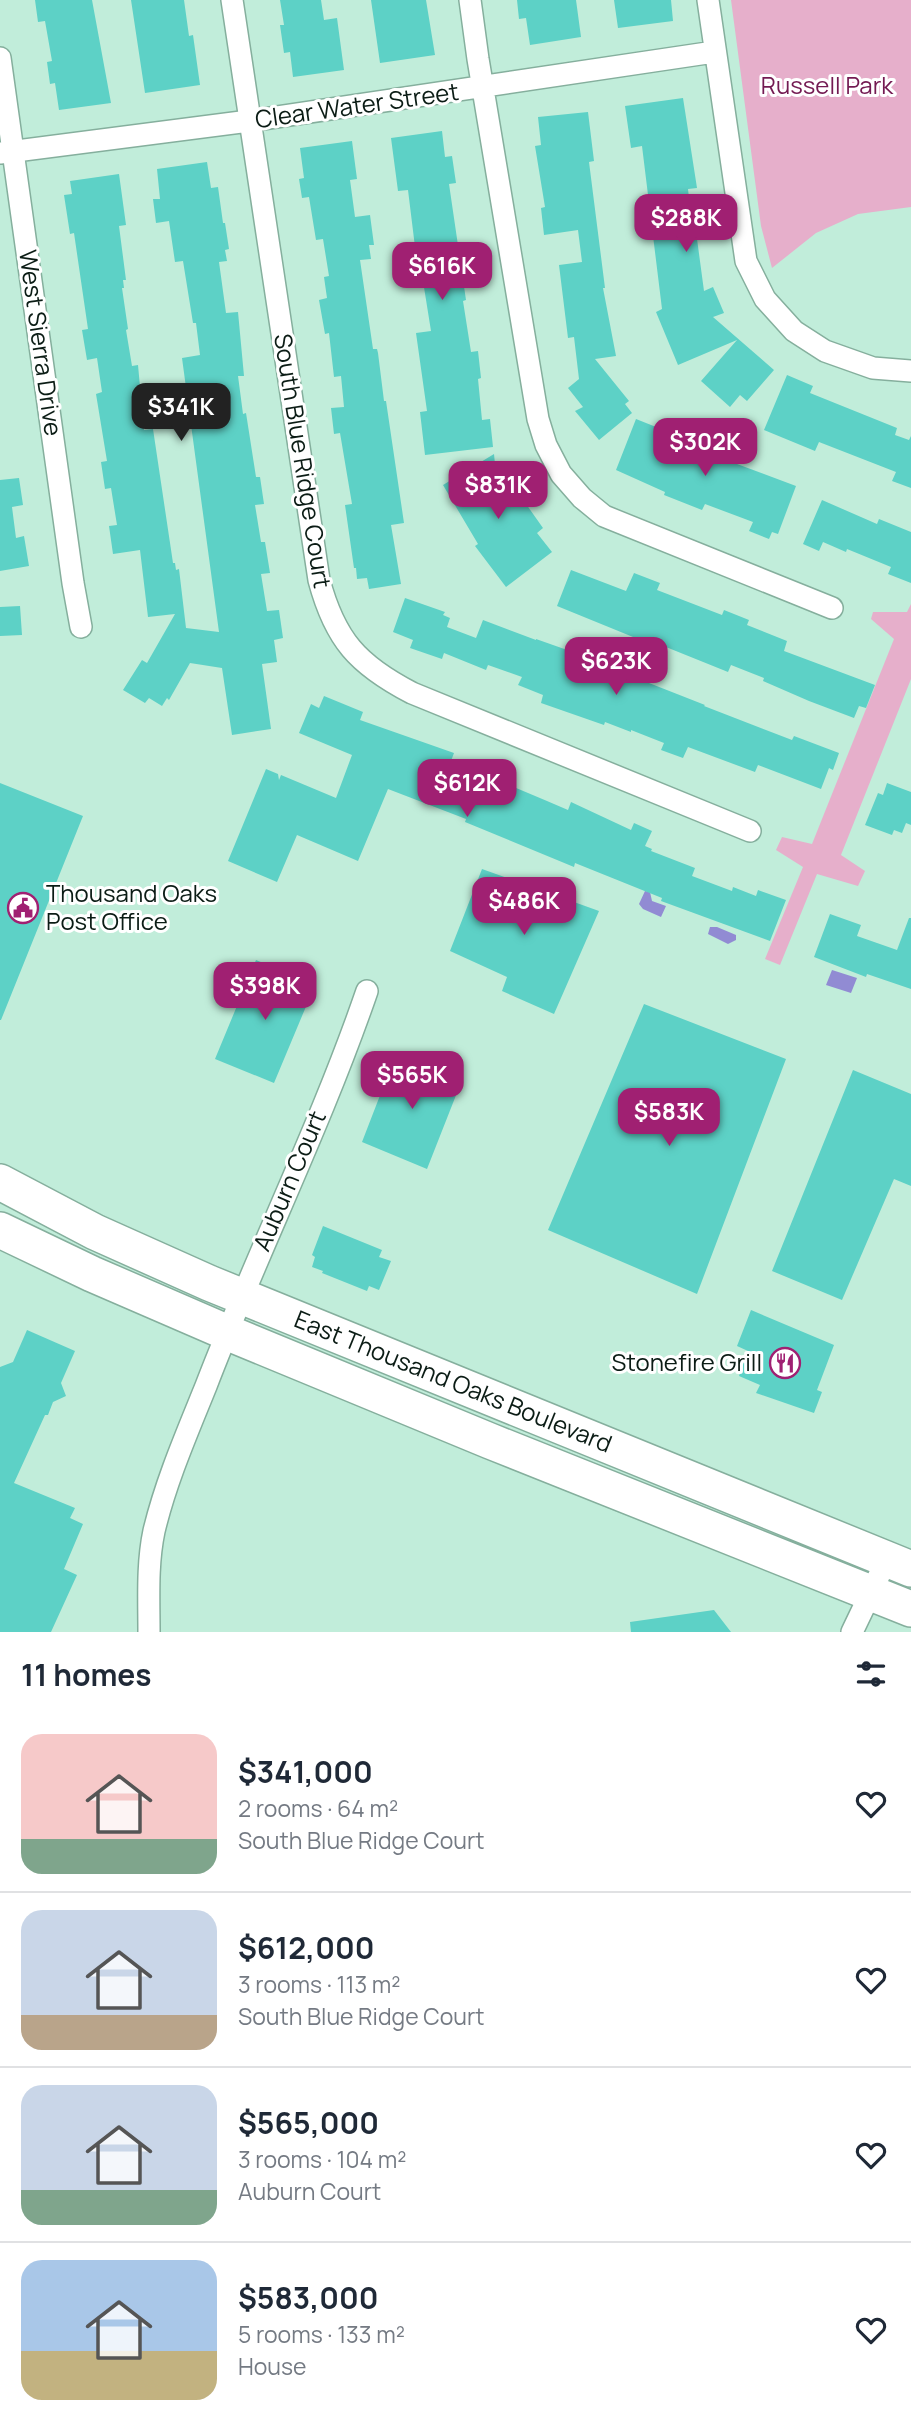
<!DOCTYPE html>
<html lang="en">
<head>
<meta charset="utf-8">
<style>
	body { margin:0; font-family:Manrope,sans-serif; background:#f6f6f7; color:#1f2937; height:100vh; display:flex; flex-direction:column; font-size:26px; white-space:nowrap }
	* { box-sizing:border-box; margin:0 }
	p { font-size:23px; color:#747a83 }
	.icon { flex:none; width:38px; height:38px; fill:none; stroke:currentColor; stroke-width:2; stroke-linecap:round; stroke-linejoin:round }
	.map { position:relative; height:1632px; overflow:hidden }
	.details { display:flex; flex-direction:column; background:#fff; flex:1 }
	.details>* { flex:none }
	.price { position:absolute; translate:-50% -60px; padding:0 16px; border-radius:14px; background:#a02072; color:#fff; font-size:23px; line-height:46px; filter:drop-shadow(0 2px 4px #0008) }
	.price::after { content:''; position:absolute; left:50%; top:42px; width:21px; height:16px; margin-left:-10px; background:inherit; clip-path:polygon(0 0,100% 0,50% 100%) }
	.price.active { background:#222; color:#fff }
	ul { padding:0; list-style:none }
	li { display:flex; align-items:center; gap:21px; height:175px; padding:0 21px }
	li+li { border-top:2px solid #e0e1e3 }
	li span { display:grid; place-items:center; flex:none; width:196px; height:140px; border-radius:21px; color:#555 }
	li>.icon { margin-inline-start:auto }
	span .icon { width:84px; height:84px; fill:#fffc; stroke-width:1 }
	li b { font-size:30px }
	h2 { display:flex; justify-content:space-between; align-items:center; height:84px; padding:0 21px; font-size:30px }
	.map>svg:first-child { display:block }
	.green { fill:#e6afcb }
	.water { fill:#918bd3 }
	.building { fill:#5dd1c6 }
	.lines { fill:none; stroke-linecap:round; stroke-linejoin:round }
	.minor-casing { stroke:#85af9d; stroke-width:24 }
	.primary-casing { stroke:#85af9d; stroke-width:38 }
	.minor { stroke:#fff; stroke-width:21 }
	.primary { stroke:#fff; stroke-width:35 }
	.labels { text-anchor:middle; stroke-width:6; stroke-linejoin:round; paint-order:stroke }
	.park-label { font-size:24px; fill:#731a52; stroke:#fff }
	.street-label { font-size:24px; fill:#0b1c15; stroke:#fff }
	.poi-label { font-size:24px; fill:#0b1c15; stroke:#fff; text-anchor:start }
</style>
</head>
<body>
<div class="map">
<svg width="911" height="1632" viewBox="0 0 911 1632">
	<rect width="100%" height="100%" fill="#c1edda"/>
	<path class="green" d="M731,0H911V207L858,214L816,233L772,268L761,226Z
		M911,604V679L841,855L865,871L858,886L817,874L780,965L765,959L803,867L776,850L782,837L812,844L894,639L871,619L873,612H907Z"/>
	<path class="water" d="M645,891L650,892L652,901L666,906L661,917L643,909L639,904Z
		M710,927H717L736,935V940L728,944L708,934Z
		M832,970L857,978L851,993L826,985Z"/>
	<path class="building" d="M35,0H92L111,103L59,110L55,83L50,84L47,62L52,61L45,21L38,22Z
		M131,0H184L189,36L193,35L200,85L145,93Z
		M280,0H321L324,20L337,18L344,70L293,77L290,52L284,53L280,25H284Z
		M371,0H426L435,55L380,63Z
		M517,0H576L581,37L530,45L526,18L519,19Z
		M614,0H671L673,21L618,28Z
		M683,98L697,188L688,189L692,224H695L704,291L713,287L724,313L713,317L774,370L747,401L740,395L730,407L701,381L737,340L678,365L656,312L662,309L642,146L631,148L625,106Z
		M588,112L594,161L589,162L605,288H603L616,356L595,359L629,401L625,404L632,413L599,440L575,411L583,407L568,388L579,379L574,337L568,338L559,265L582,262L578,230L544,235L541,208L545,207L535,146L541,145L538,117Z
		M442,131L445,157L452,156L456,183L449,184L466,300L463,301L471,352L478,351L481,378L478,379L482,420L490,419L493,447L425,455L420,412L427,411L416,333L431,331L423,281L435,279L431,245L415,247L408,190L398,191L391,138Z
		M352,141L357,179L350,180L355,217L370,215L374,245H369L371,259L360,260L373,349H377L378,353L384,401H386L404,523L391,525L401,584L369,589L367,578L357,579L356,568H354L345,505L352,504L340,433L334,434L331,408L344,407L341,376L334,377L329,333L325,334L319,300L327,298L324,277L329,276L323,239L316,240L309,197L302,198L299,179L304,178L300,148Z
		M207,162L211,188L218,187L223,223H225L229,249L225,250L227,261L219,262L226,313L238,312L244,376H238L243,414L246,413L256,477H260L264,504L255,505L261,542H265L270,573L261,574L267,611L279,610L283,638L274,640L277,662L262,664L271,729L232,735L222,668L190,663L169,700L167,698L162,706L149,698L145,703L123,690L142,660L147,663L175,614L148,617L140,550L113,554L109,526L117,525L111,488L105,489L101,462L107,461L96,394L102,392L97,358L87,360L82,330L88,329L74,233L70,234L64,195L72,194L70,181L119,174L126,225L119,226L126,280H123L124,288H122L128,329L126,330L132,366L138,365L144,430L153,429L173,563H175L176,570L179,569L186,628L219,632L182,358L200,355L196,323H193L183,261L175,262L169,221L156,223L153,199H160L157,169Z
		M787,375L813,386L810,393L897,428L895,435L909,440L911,436V488L892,481L896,472L819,442L815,451L764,430Z
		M636,419L739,460L737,464L796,486L778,534L772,532L769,539L749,531L753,522L705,504L702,510L664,495L665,492L616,470Z
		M494,454L497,484L507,477L543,528L537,533L552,552L506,587L475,546L478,544L443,485Z
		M19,478L23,505L12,507L16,538L24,536L29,566L0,571V480Z
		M822,500L877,524L879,519L911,532V583L888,574L891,567L847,549L846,552L823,542L819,551L803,544Z
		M571,570L626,591L634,573L660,583L657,590L722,615L724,610L749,620L747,625L787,641L784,651L875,685L866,708L859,706L854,718L809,701L763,681L764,678L731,665L728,672L661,645L660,648L557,606Z
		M405,598L445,612L443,615L450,618L447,627L476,638L483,620L536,640V639L604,663L650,681L649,683L705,705L704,706L792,740L794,736L839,753L833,770L829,768L821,789L758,765L755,772L688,747L683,758L661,750L664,743L631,730V732L605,722L604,725L541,703L543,695L518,685L522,677L488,665L486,670L444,653L442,659L410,648L413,640L393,632Z
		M20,606L22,635L0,636V607Z
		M324,696L363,712L360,720L454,753L451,761L484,774L486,769L512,779L509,785L547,801L568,810L571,802L631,830L634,823L652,831L645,846L652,849L651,851L695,868L692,876L732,891L733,887L756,896L758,890L786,900L770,941L661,901L662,898L575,863L574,867L465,822L466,819L388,789L358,861L297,835L277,882L228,861L266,769L278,774L279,780L281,775L336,798L352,755L299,733L311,704L319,708Z
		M0,783L83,816L1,1020H0Z
		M887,783L911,792V825L906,823L902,833L894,830L892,835L865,825L878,793L883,795Z
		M482,869L599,911L554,1014L502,991L507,977L450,951Z
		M830,914L861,925L857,936L897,950L909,918H911V989L867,974L866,977L814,957Z
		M256,960L315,985L274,1083L215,1059Z
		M644,1004L786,1059L697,1294L548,1230Z
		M396,1054L462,1080L427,1169L362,1142Z
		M853,1070L911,1094V1186L894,1179L842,1300L772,1271Z
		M323,1226L382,1250L379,1257L391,1261L379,1290L369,1286L367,1291L322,1273L323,1271L312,1267L315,1257L312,1255Z
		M751,1310L834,1345L817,1390L822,1392L814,1413L756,1393L760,1385L739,1376L748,1351L737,1346Z
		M27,1330L75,1351L61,1383L66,1396L53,1402L48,1415H45L14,1483L75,1508L70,1518L83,1524L64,1569L77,1575L51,1632H0V1367L13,1362Z
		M714,1610L731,1632H631L630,1622Z"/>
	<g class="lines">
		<g class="minor-casing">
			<path id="minor" d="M232,0L319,580C335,640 358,665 412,693L750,831
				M470,0L478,59L538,419L546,445L561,474L582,498L604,516L832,608
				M708,0L746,261L765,299L794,331L825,351L873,368L911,371
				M0,58L73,583L81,627
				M0,153L249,121L714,52
				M149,1632C149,1599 147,1564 154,1531C166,1481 187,1433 206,1386C257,1253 321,1125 367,991
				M852,1632L887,1559"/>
		</g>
		<g class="primary-casing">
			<path id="primary" d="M0,1182L95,1232L209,1283L911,1569
				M0,1230L92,1274L226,1332L490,1441L911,1609"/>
		</g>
		<use href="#minor" class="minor"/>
		<use href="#primary" class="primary"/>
	</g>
	<defs>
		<g id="civic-ring" transform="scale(1.575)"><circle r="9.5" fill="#fff" stroke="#a02072" stroke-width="1.5"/><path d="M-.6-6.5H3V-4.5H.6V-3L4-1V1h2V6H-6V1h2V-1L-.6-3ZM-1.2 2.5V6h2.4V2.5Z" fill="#a02072"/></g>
		<g id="restaurant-ring" transform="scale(1.575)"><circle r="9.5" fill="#fff" stroke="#a02072" stroke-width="1.5"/><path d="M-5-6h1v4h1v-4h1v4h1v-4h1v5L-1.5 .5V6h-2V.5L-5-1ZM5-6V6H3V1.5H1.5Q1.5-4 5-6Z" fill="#a02072"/></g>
	</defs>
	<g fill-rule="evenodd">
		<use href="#civic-ring" x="23" y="908"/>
		<use href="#restaurant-ring" x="785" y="1363"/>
	</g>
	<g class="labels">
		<g class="park-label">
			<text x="827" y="94">Russell Park</text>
		</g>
		<g class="street-label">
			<text transform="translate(357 106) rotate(-8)" y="8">Clear Water Street</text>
			<text transform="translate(40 343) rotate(82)" y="8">West Sierra Drive</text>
			<text transform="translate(302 461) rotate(81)" y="8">South Blue Ridge Court</text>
			<text transform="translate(290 1181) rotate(-67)" y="8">Auburn Court</text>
			<text transform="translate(453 1382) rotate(22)" y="8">East Thousand Oaks Boulevard</text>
		</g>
		<g class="poi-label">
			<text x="46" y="902">Thousand Oaks<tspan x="46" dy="28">Post Office</tspan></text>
			<text x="762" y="1371" text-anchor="end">Stonefire Grill</text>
		</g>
	</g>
</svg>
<b class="price" style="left:686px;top:254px">$288K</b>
<b class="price" style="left:442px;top:302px">$616K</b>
<b class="price active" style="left:181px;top:443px">$341K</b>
<b class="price" style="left:705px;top:478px">$302K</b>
<b class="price" style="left:498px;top:521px">$831K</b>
<b class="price" style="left:616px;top:697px">$623K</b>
<b class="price" style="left:467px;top:819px">$612K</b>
<b class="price" style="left:524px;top:937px">$486K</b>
<b class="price" style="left:265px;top:1022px">$398K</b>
<b class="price" style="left:412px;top:1111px">$565K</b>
<b class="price" style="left:669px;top:1148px">$583K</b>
</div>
<section class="details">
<h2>11 homes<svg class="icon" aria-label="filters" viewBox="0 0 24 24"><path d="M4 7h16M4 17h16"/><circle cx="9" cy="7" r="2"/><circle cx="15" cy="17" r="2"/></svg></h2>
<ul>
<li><span style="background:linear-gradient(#f6c9c9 75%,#7fa58c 0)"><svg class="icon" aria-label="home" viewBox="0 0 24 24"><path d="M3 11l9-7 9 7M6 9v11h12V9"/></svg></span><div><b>$341,000</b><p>2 rooms · 64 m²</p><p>South Blue Ridge Court</p></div><svg class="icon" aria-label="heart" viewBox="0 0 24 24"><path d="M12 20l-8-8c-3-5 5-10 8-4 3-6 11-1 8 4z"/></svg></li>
<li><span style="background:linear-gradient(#c9d6e8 75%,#b9a48a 0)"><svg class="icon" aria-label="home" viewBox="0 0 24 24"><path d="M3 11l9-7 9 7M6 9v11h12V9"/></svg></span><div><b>$612,000</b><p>3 rooms · 113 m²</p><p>South Blue Ridge Court</p></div><svg class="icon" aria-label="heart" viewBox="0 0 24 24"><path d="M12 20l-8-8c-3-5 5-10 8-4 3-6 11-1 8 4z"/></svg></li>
<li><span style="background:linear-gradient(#c9d6e8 75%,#7fa58c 0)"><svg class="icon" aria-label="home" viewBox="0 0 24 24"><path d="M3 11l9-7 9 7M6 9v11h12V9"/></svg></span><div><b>$565,000</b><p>3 rooms · 104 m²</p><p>Auburn Court</p></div><svg class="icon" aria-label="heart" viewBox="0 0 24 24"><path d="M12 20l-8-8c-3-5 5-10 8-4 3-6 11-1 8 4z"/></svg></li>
<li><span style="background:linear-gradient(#a9c7e8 65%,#c2b280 0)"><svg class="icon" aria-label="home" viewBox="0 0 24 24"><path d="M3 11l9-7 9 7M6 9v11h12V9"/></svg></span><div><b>$583,000</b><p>5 rooms · 133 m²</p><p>House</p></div><svg class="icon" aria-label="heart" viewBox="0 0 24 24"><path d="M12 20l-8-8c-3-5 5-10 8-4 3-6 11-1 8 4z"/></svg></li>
</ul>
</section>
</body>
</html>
